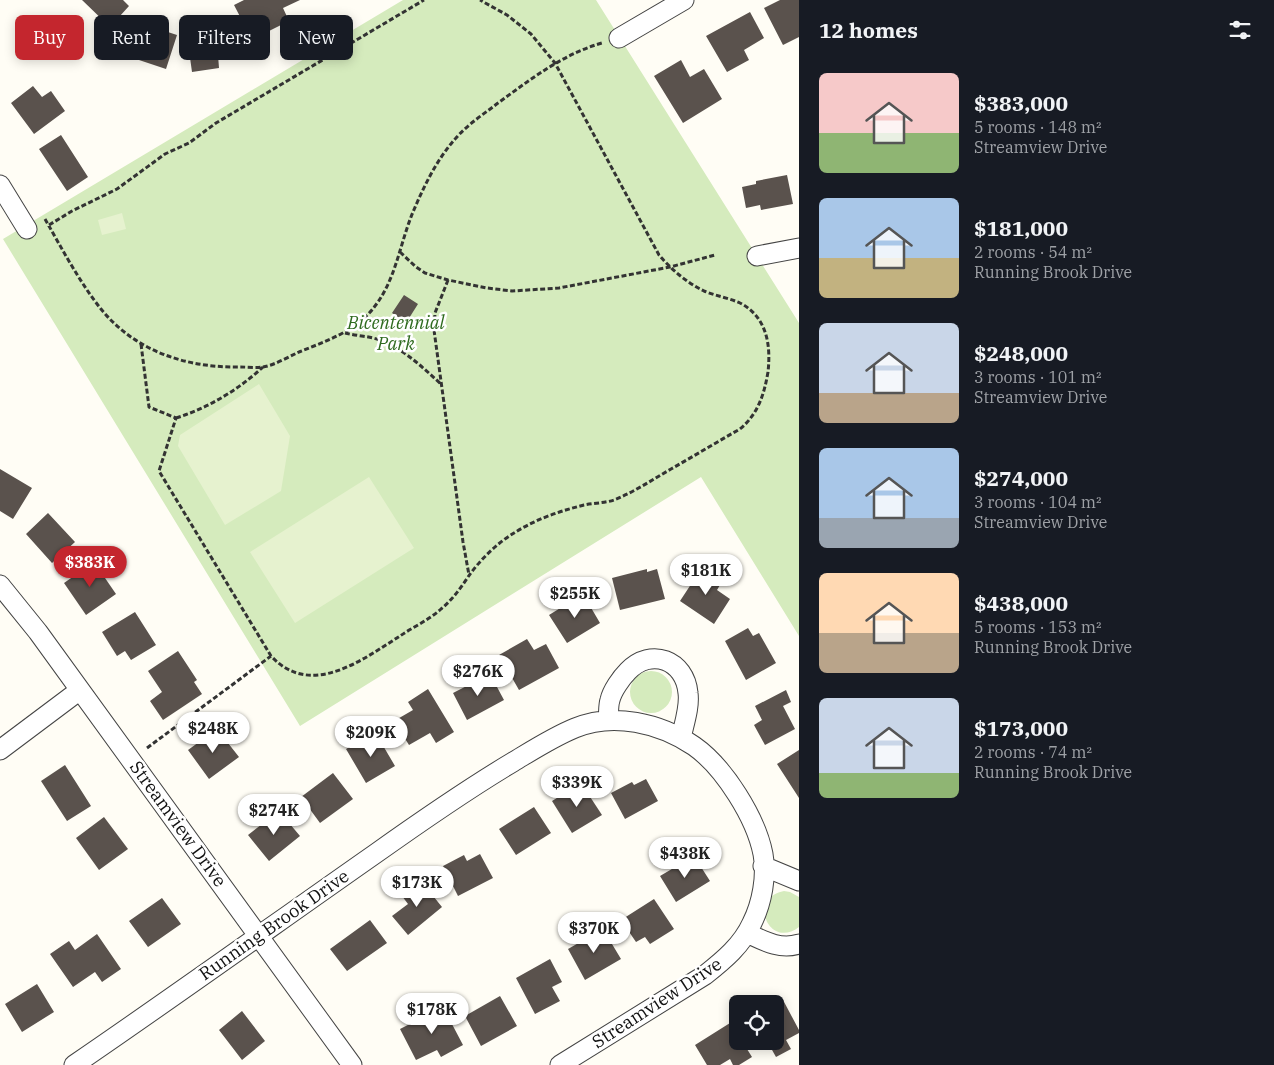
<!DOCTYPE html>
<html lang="en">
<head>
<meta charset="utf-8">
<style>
	body { margin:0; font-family:"IBM Plex Serif",serif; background:#242831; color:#f1f3f6; height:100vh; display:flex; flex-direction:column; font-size:19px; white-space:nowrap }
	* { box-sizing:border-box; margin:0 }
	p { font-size:16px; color:#9ea1a6 }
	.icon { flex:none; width:28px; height:28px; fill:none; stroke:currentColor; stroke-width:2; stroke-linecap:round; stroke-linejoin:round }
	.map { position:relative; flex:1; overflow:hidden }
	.drawer { display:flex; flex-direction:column; background:#171b24; width:475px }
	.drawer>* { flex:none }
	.banner { position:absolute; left:15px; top:15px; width:475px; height:45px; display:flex; gap:10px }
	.fabs { position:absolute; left:729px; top:995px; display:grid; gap:10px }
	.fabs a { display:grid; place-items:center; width:55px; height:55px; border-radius:8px; background:#171b24; box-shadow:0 2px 12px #0003; font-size:25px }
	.price { position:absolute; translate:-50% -42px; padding:0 11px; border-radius:18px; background:#fff; color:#222; font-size:16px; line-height:32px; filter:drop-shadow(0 1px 2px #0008) }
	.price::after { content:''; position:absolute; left:50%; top:30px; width:15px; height:11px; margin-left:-8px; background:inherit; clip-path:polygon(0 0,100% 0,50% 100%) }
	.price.active { background:#c4262e; color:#fff }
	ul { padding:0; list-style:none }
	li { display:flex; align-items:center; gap:15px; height:125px; padding:0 20px }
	li span { display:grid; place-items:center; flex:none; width:140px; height:100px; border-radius:8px; color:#555 }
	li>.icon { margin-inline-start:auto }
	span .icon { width:60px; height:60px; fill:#fffc; stroke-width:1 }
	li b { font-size:21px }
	h2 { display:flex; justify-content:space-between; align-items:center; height:60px; padding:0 20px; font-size:21px }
	.tag { padding:0 18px; border-radius:8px; background:#171b24; box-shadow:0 2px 12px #0003; font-size:18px; line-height:45px }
	.tag.active { background:#c4262e; color:#fff }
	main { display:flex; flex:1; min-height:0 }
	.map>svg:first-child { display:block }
	.green { fill:#d5ebbd }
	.pitch { fill:#e6f2cf }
	.building { fill:#5a524d }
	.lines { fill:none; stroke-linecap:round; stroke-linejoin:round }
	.street-casing { stroke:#444; stroke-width:21 }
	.path { stroke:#333; stroke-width:3; stroke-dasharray:5 2.5; stroke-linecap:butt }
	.street { stroke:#fff; stroke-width:19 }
	.labels { text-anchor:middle; stroke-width:5; stroke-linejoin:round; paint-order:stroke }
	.park-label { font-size:18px; font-style:italic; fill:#2f6b1f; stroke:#fff }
	.street-label { font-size:18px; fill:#111; stroke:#fff }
</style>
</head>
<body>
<main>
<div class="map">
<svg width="799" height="1065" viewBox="0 0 799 1065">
	<rect width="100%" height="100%" fill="#fffdf5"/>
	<path class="green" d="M403,0H596L799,323V636L701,477L300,726L3,239Z
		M630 692a21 21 0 1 1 42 0a21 21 0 1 1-42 0Z
		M784,891L790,892L799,897V927C769,950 747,898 784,891Z"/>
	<path class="pitch" d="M122,213L126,229L102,235L98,220Z
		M259,384L290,436L281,491L225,525L178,446L180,435Z
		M369,477L414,548L295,623L250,552Z"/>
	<path class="building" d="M82,0H123L129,6L110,27Z
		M244,0H300L283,8L289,21L265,33L260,24L247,30L234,5Z
		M780,0H799V37L783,45L764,8Z
		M750,12L764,38L744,50L749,60L727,72L706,36Z
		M131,20L177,35L166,69L121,54Z
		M233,20L237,52L218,55L219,68L192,72L187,36L209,33L207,23Z
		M681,60L690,77L704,69L722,99L683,123L654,76Z
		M33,86L42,97L51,91L65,111L34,134L11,103Z
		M61,135L88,177L67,191L39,149Z
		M787,175L793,204L761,210L760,205L746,208L742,187L756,184V181Z
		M404,295L418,304L406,323L392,313Z
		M0,469L32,488L13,519L0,511Z
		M48,513L75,542L52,563L26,534Z
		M94,562L116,594L86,615L64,583Z
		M703,566L723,580L717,590L730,599L714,624L680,601Z
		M647,569V572L657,569L665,599L620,610L612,578Z
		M583,594L600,623L567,643L549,615Z
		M135,612L156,645L131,660L125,651L117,656L102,632Z
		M748,628L753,636L759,633L776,663L746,680L725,641Z
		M527,639L534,650L546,644L559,668L519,690L499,655Z
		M178,651L197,680L194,682L202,694L163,720L150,701L162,692L148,671Z
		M490,674L504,700L467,720L453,693Z
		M428,689L454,732L436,743L430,733L409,745L394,721L413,710L408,702Z
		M786,690L791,702L783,706L795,729L765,745L754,725L762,720L755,706Z
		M217,729L239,757L209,779L188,750Z
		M375,732L395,766L366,783L346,749Z
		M799,750V798L777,764Z
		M65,765L91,806L67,821L41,781Z
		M333,773L353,799L320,823L301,797Z
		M646,779L658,801L625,819L611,793L632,782L634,785Z
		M581,783L602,815L572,833L552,801Z
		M534,807L551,833L516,855L499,829Z
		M279,811L300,836L269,861L248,835Z
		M104,817L128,849L99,870L76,838Z
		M480,854L493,878L458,896L443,866L464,855L467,861Z
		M694,856L710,881L676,902L660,876Z
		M421,881L442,907L408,935L392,916L408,904L402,896Z
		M162,898L181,924L148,947L129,921Z
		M654,899L674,929L650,944L645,937L636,942L621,920Z
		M370,920L387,943L347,971L330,949Z
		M603,929L621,959L585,980L568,949Z
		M97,934L121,969L102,982L95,972L73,987L50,954L69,941L75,950Z
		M550,959L562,982L552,987L560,1001L535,1014L516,978Z
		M37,984L54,1012L22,1032L5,1004Z
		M500,996L517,1026L481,1046L465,1016Z
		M783,1000L799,1030V1033L786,1040L791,1049L776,1057L767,1041H775V1004Z
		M443,1007L463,1045L441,1057L437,1050L416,1060L400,1029Z
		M242,1011L265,1041L242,1060L219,1030Z
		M730,1023L738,1034V1041H742L752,1057L739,1065H733L730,1059L720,1065H707L695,1045Z"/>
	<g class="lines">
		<g class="street-casing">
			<path id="street" d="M619,38L684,0
				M0,185L27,229
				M757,256L799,248
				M0,585L38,632L352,1065
				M608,719C609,714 608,706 610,700C612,691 621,678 628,671C651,647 685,660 688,693C690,707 684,724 681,738
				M0,750L80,690
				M763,866L799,881
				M747,933C764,941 780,950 799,944
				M74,1065C175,996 275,924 375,854C420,822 466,790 513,762C533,750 553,737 575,728C613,712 660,723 694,746C724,767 756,818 763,854C767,876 762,903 752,923C742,945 724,960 705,975L560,1065"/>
		</g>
		<path class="path" d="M45,219C61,247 80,283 101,309C135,351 186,368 240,367C247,367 256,368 263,367C275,365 288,357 299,352C326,341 357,331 375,306C396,279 400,243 413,212C424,186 437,159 456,138C468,124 484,114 498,103C531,79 563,54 602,43
			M49,225L72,211L117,189L165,154L189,143L216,123L424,0
			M400,252L416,267L425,273L448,280L487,288L512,291L559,288L670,267L715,255
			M448,280L435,313L434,330L463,542L469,575
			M345,333C356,336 369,336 380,340C404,349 422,367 441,384
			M141,344L149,407L176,418L159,471L271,656C311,699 362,660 400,636C413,627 429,620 441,609C452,600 460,589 468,577C479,561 497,543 514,533C536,519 560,511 584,505C594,503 605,503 614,500C634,492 652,480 671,469C694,456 717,442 740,429C758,414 764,395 768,372C771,345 767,317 740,303C729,298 716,296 704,291C687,283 671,269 659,255L555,63L531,34L507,15L480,0
			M176,418C208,408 238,390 263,367
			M147,748L271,656"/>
		<use href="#street" class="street"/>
	</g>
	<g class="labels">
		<g class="park-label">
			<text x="396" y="329">Bicentennial<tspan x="396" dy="21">Park</tspan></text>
		</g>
		<g class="street-label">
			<text transform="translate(178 824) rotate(54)" y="6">Streamview Drive</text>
			<text transform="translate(274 925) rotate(-35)" y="6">Running Brook Drive</text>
			<text transform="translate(657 1003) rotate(-33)" y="6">Streamview Drive</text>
		</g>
	</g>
</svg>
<div class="fabs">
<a><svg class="icon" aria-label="locate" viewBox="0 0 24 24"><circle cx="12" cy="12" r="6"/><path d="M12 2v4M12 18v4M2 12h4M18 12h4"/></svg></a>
</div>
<b class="price active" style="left:90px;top:588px">$383K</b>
<b class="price" style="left:706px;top:596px">$181K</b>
<b class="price" style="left:575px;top:619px">$255K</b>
<b class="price" style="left:478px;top:697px">$276K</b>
<b class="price" style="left:213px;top:754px">$248K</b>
<b class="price" style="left:371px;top:758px">$209K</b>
<b class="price" style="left:577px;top:808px">$339K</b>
<b class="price" style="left:274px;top:836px">$274K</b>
<b class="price" style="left:685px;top:879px">$438K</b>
<b class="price" style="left:417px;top:908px">$173K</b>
<b class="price" style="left:594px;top:954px">$370K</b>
<b class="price" style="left:432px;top:1035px">$178K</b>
<div class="banner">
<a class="tag active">Buy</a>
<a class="tag">Rent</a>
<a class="tag">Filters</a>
<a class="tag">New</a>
</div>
</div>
<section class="drawer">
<h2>12 homes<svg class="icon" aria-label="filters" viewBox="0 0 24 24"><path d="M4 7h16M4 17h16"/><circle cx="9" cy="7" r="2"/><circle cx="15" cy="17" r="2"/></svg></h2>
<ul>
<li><span style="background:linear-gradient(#f6c9c9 60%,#8fb573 0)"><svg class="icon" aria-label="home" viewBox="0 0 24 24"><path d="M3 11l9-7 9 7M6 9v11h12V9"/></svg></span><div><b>$383,000</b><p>5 rooms · 148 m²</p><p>Streamview Drive</p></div></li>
<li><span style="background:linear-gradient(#a9c7e8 60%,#c2b280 0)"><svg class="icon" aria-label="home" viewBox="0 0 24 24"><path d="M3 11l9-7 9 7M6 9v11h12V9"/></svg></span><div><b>$181,000</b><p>2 rooms · 54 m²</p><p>Running Brook Drive</p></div></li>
<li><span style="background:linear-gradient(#c9d6e8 70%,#b9a48a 0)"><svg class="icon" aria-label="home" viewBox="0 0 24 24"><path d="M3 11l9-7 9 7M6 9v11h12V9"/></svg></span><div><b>$248,000</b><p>3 rooms · 101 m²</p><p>Streamview Drive</p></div></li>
<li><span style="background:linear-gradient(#a9c7e8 70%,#9aa5b1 0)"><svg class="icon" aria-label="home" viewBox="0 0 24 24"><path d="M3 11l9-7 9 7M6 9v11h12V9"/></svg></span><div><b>$274,000</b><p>3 rooms · 104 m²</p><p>Streamview Drive</p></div></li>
<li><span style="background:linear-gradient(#ffd9b3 60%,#b9a48a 0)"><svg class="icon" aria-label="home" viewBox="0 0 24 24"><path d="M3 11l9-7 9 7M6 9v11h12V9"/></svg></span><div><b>$438,000</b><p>5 rooms · 153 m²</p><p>Running Brook Drive</p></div></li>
<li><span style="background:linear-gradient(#c9d6e8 75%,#8fb573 0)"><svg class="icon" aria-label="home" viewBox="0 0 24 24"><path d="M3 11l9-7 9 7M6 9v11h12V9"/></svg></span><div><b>$173,000</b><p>2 rooms · 74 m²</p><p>Running Brook Drive</p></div></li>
</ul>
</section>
</main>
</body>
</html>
